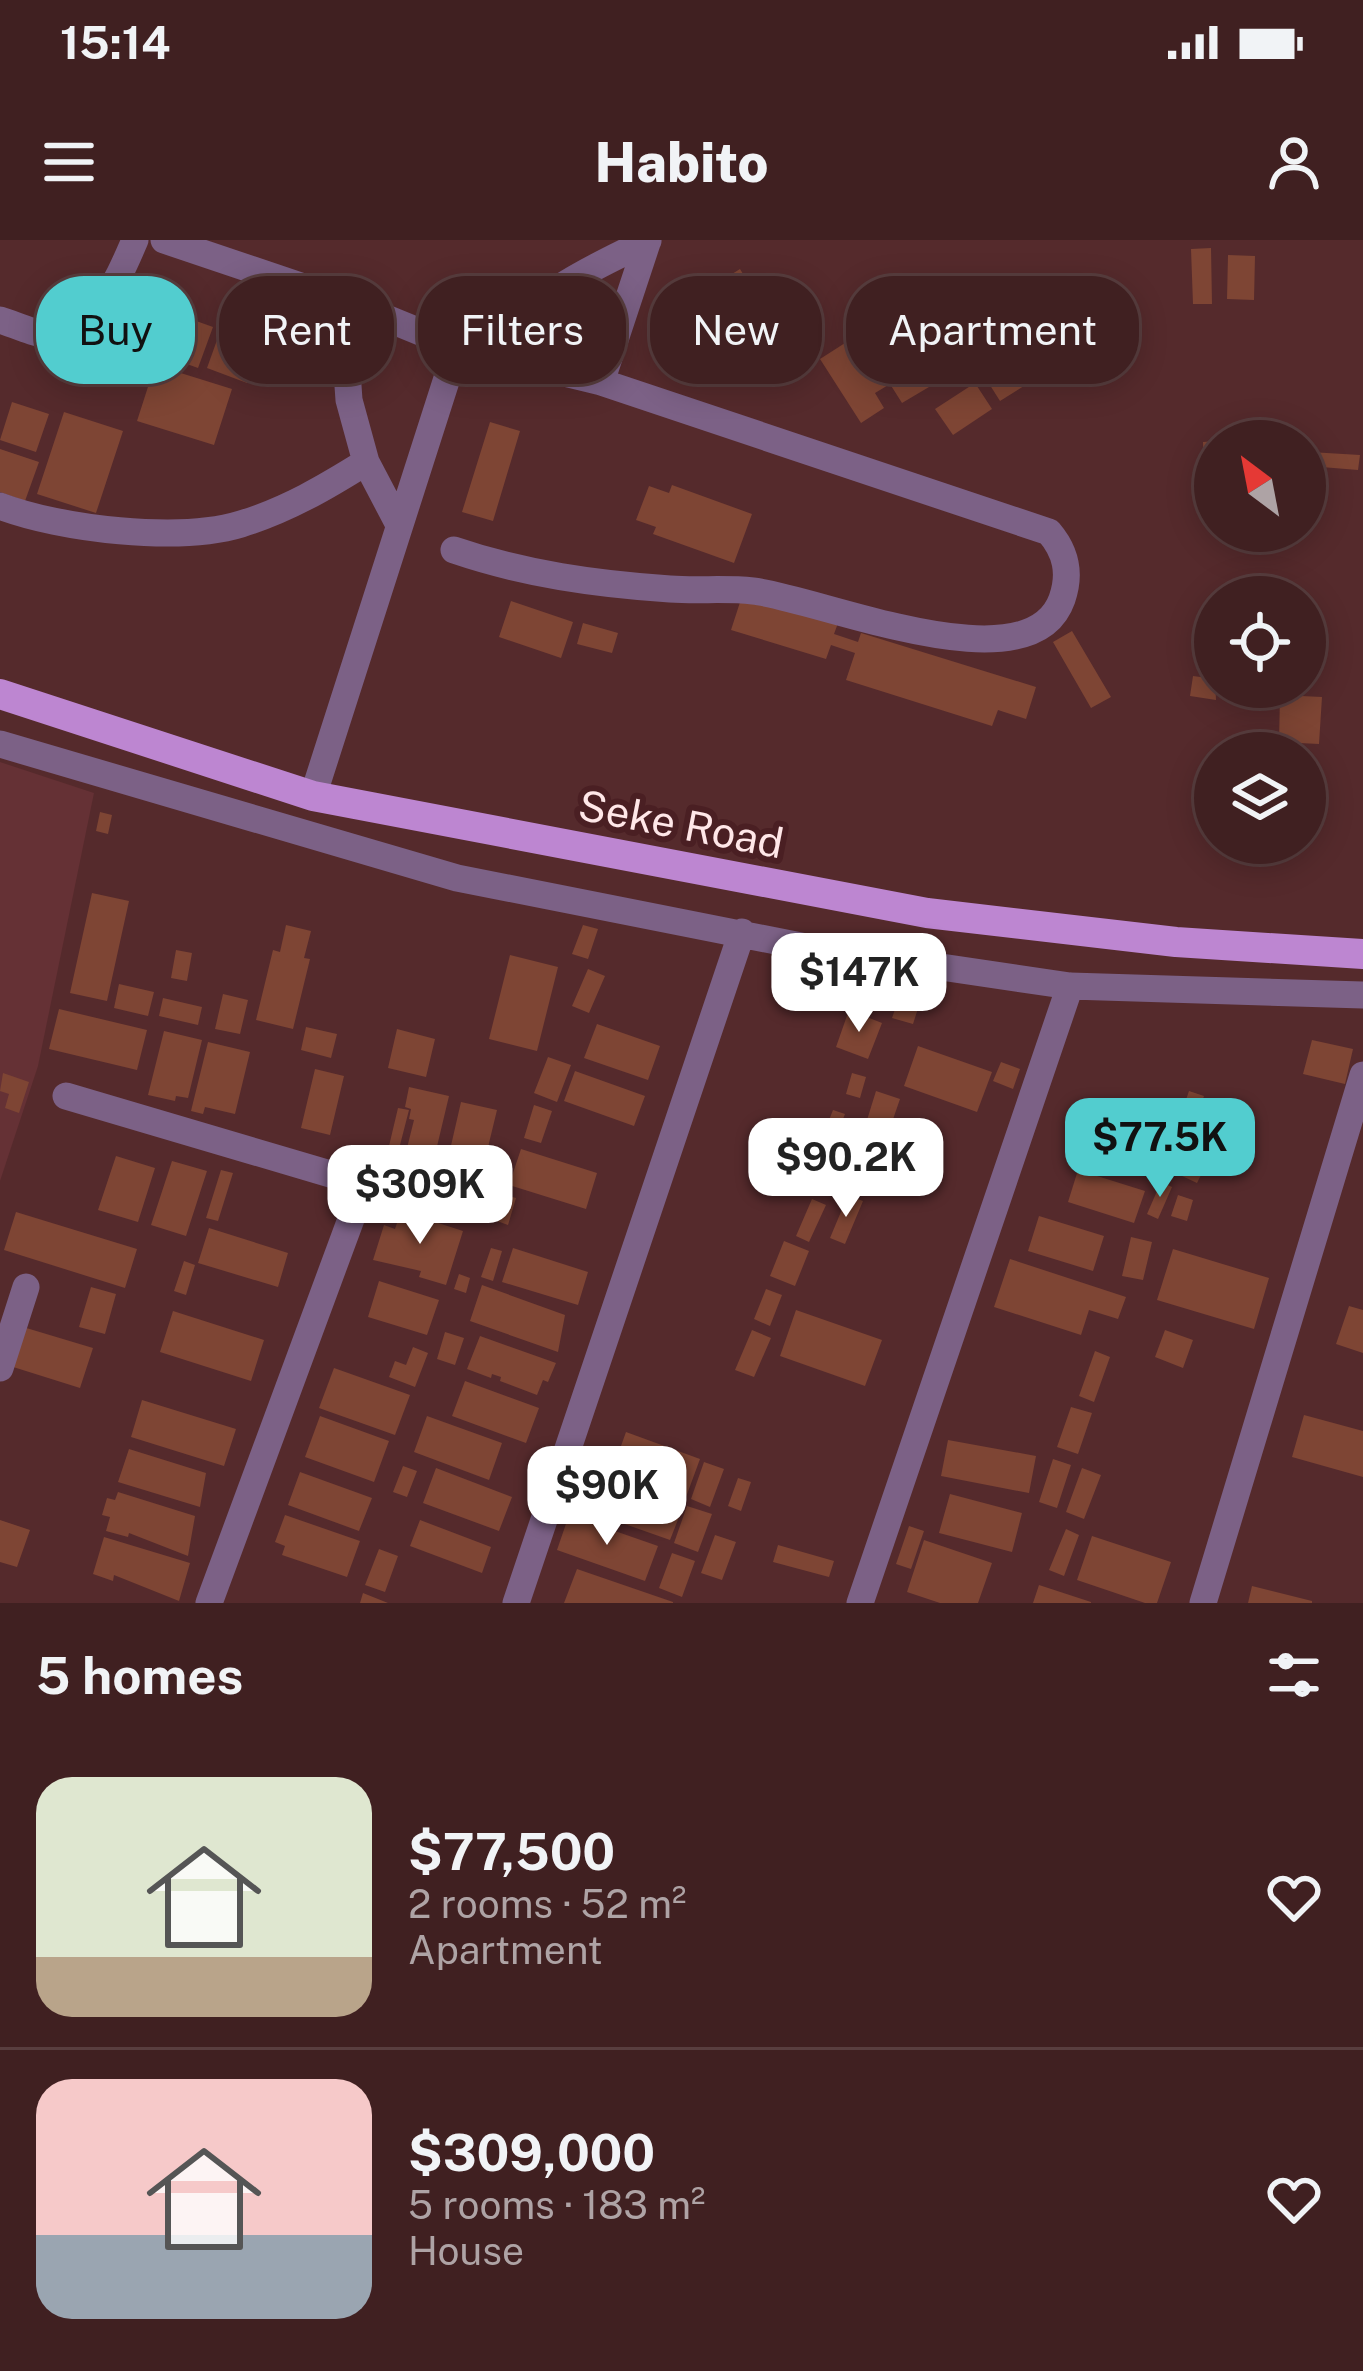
<!DOCTYPE html>
<html lang="en">
<head>
<meta charset="utf-8">
<style>
	body { margin:0; font-family:"Public Sans",sans-serif; background:#4b2d2e; color:#f1f3f6; height:100vh; display:flex; flex-direction:column; font-size:45px; white-space:nowrap }
	* { box-sizing:border-box; margin:0 }
	p { font-size:39px; color:#aea3a5 }
	.icon { flex:none; width:66px; height:66px; fill:none; stroke:currentColor; stroke-width:2; stroke-linecap:round; stroke-linejoin:round }
	.map { position:relative; height:1363px; overflow:hidden }
	.panel { display:flex; flex-direction:column; background:#402021; flex:1 }
	.panel>* { flex:none }
	.banner { position:absolute; left:36px; top:36px; width:1293px; height:108px; display:flex; gap:24px }
	.needle { width:78px; rotate:328deg }
	.fabs { position:absolute; left:1194px; top:180px; display:grid; gap:24px }
	.fabs a { display:grid; place-items:center; width:132px; height:132px; border-radius:50%; background:#402021; box-shadow:0 6px 30px #0003,0 0 0 3px #593e3f; font-size:60px }
	.price { position:absolute; translate:-50% -102px; padding:0 27px; border-radius:24px; background:#fff; color:#222; font-size:39px; line-height:78px; filter:drop-shadow(0 3px 6px #0008) }
	.price::after { content:''; position:absolute; left:50%; top:72px; width:36px; height:27px; margin-left:-18px; background:inherit; clip-path:polygon(0 0,100% 0,50% 100%) }
	.price.on { background:#52cdcf; color:#111 }
	ul { padding:0; list-style:none }
	li { display:flex; align-items:center; gap:36px; height:300px; padding:0 36px }
	li+li { border-top:3px solid #593e3f }
	li span { display:grid; place-items:center; flex:none; width:336px; height:240px; border-radius:36px; color:#555 }
	li>.icon { margin-inline-start:auto }
	span .icon { width:144px; height:144px; fill:#fffc; stroke-width:1 }
	li b { font-size:51px }
	h2 { display:flex; justify-content:space-between; align-items:center; height:144px; padding:0 36px; font-size:51px }
	.chip { padding:0 42px; border-radius:48px; background:#402021; box-shadow:0 6px 30px #0003,0 0 0 3px #593e3f; font-size:42px; line-height:108px }
	.chip.on { background:#52cdcf; color:#111 }
	.status { display:flex; justify-content:space-between; align-items:center; height:84px; padding:0 60px; background:#402021; direction:ltr }
	.status svg { height:33px; fill:currentColor }
	header { display:flex; justify-content:space-between; align-items:center; height:156px; padding:0 36px; background:#402021; font-size:54px; font-weight:800 }
	.map>svg:first-child { display:block }
	.built { fill:#653135 }
	.building { fill:#7e4534 }
	.lines { fill:none; stroke-linecap:round; stroke-linejoin:round }
	.minor { stroke:#7c6186; stroke-width:27 }
	.major { stroke:#bd86d1; stroke-width:30 }
	.labels { text-anchor:middle; stroke-width:12; stroke-linejoin:round; paint-order:stroke }
	.street-label { font-size:42px; fill:#ffe7e8; stroke:#4a1f23 }
</style>
</head>
<body>
<div class="status"><b>15:14</b><svg viewBox="0 0 49 12"><path d="M0 12V9h3v3zM5 12V6h3v6zM10 12V3h3v9zM15 12V0h3v12zM26 1h20v11H26zM47 4h2v5h-2z"/></svg></div>
<header><svg class="icon" aria-label="menu" viewBox="0 0 24 24"><path d="M4 6h16M4 12h16M4 18h16"/></svg>Habito<svg class="icon" aria-label="person" viewBox="0 0 24 24"><circle cx="12" cy="8" r="4"/><path d="M4 21q1-7 8-7t8 7"/></svg></header>
<div class="map">
<svg width="1363" height="1363" viewBox="0 0 1363 1363">
	<rect width="100%" height="100%" fill="#552a2c"/>
	<path class="built" d="M0,522L94,553L38,826L0,941Z"/>
	<path class="building" d="M1211,8L1212,64H1193L1191,9Z
		M1228,15L1255,16L1254,60L1227,59Z
		M740,29L755,54L739,64L749,80L766,69L781,92L713,134L698,110L714,99L705,85L687,96L671,72Z
		M174,73L213,87L198,128L159,114Z
		M883,75L929,147L902,163L890,144L875,153L884,168L861,183L820,119L845,103L856,119L868,110L857,92Z
		M221,89L261,104L247,143L207,128Z
		M1004,106L1027,144L1000,161L976,123Z
		M155,125L232,149L214,205L137,181Z
		M975,143L992,169L953,195L935,169Z
		M12,162L49,174L36,212L0,200Z
		M64,172L123,191L96,273L37,254Z
		M490,182L520,191L493,281L462,272Z
		M1215,201V240H1204L1203,202Z
		M0,209L39,222L25,261L0,252Z
		M1310,212L1360,215L1358,230L1309,226Z
		M672,245L752,274L734,323L653,294L656,287L636,280L649,246L669,253Z
		M743,353L838,383L834,394L858,402L861,393L1036,447L1026,479L998,470L992,486L846,440L855,413L831,405L826,419L731,390Z
		M511,361L573,382L561,418L499,397Z
		M583,383L618,393L612,413L577,404Z
		M1072,391L1111,457L1091,468L1053,402Z
		M1193,436L1215,439L1216,460L1190,456Z
		M1280,455L1322,457L1319,504L1279,502Z
		M100,572L112,575L108,594L96,591Z
		M92,653L129,661L107,761L70,753Z
		M286,685L311,691L304,718L310,719L293,789L256,780L273,710L280,712Z
		M583,685L598,689L588,719L572,714Z
		M176,710L192,713L187,741L171,738Z
		M510,715L558,727L537,811L489,799Z
		M588,729L605,736L589,773L572,766Z
		M119,744L154,752L148,776L114,768Z
		M903,746L923,753L913,784L892,778Z
		M223,754L248,760L240,794L215,789Z
		M163,758L202,767L198,785L159,776Z
		M59,769L147,790L137,830L49,809Z
		M849,770L882,783L868,819L836,807Z
		M597,784L660,806L648,840L584,818Z
		M306,787L337,794L331,818L301,810Z
		M397,789L435,799L426,837L388,828Z
		M164,791L202,800L188,858L176,856L175,861L148,855Z
		M1312,800L1353,809L1345,844L1303,834Z
		M208,802L250,812L235,874L205,867L203,874L191,871Z
		M918,806L992,832L977,872L904,846Z
		M548,817L571,825L557,862L534,853Z
		M1001,822L1020,829L1013,849L993,841Z
		M315,829L344,836L330,895L301,888Z
		M575,831L645,856L634,886L564,861Z
		M3,833L29,842L19,873L5,868L9,854L0,851Z
		M852,833L866,837L860,858L846,854Z
		M409,847L449,856L434,919L406,912L414,880L409,879L411,869L405,867Z
		M876,851L900,859L890,888L867,880Z
		M1189,851L1204,856L1195,882L1180,877Z
		M461,862L497,870L482,932L447,923Z
		M1103,864L1183,890L1170,932L1089,907Z
		M534,865L552,871L541,903L524,898Z
		M398,868L409,870L399,909L389,906Z
		M833,870L845,874L831,909L819,905Z
		M772,899L813,913L802,945L761,930Z
		M1198,899L1215,907L1197,943L1180,935Z
		M857,900L880,912L862,945L839,933Z
		M521,909L597,933L586,969L509,945Z
		M116,916L155,928L138,982L98,970Z
		M498,919L512,923L507,938L494,934Z
		M172,921L207,931L186,996L151,985Z
		M221,930L233,933L218,981L206,978Z
		M1078,930L1145,951L1134,983L1068,962Z
		M1161,942L1172,947L1158,979L1147,974Z
		M505,955L516,958L508,985L497,981Z
		M848,955L863,961L845,1004L830,998Z
		M1178,955L1193,960L1187,981L1171,976Z
		M812,959L826,965L809,1002L796,996Z
		M401,971L463,991L446,1045L419,1037L421,1031L373,1020L384,985L395,989Z
		M16,972L137,1009L125,1048L4,1010Z
		M1039,976L1104,996L1093,1031L1028,1011Z
		M209,988L288,1013L278,1047L198,1023Z
		M1131,997L1152,1002L1143,1040L1122,1036Z
		M784,1001L809,1011L795,1046L770,1036Z
		M491,1008L502,1011L493,1041L481,1037Z
		M513,1008L588,1032L578,1065L502,1042Z
		M1173,1009L1269,1038L1254,1089L1157,1060Z
		M1010,1019L1126,1057L1118,1079L1089,1070L1081,1095L994,1067Z
		M184,1021L195,1025L186,1055L174,1051Z
		M459,1034L470,1038L466,1053L454,1049Z
		M379,1041L439,1060L427,1095L368,1077Z
		M482,1045L565,1075L558,1112L470,1081Z
		M91,1047L116,1054L105,1094L79,1087Z
		M766,1049L782,1055L770,1086L754,1079Z
		M1349,1066L1363,1070V1113L1336,1104Z
		M796,1070L882,1100L865,1146L780,1116Z
		M173,1071L264,1100L251,1141L160,1112Z
		M23,1087L93,1108L80,1148L10,1126Z
		M752,1090L771,1098L754,1137L735,1130Z
		M1165,1090L1193,1100L1183,1128L1155,1117Z
		M445,1092L464,1098L455,1125L437,1119Z
		M480,1096L556,1123L548,1142L543,1140L537,1155L500,1141L501,1137L492,1134L491,1138L467,1129Z
		M413,1107L428,1113L415,1147L389,1137L395,1121L406,1125Z
		M1095,1111L1110,1117L1094,1162L1079,1156Z
		M334,1128L410,1155L395,1195L319,1168Z
		M465,1141L539,1168L526,1203L452,1176Z
		M142,1160L236,1189L224,1226L131,1197Z
		M1071,1167L1092,1173L1078,1214L1057,1207Z
		M1304,1175L1363,1191V1237L1292,1217Z
		M320,1176L389,1201L374,1242L305,1217Z
		M427,1176L502,1203L489,1240L414,1212Z
		M626,1192L700,1219L686,1257L612,1231Z
		M948,1200L1036,1216L1029,1253L941,1236Z
		M129,1209L206,1233L200,1267L118,1242Z
		M1053,1219L1071,1225L1057,1268L1039,1262Z
		M704,1222L724,1229L710,1267L691,1259Z
		M403,1226L417,1231L407,1257L393,1252Z
		M436,1228L512,1257L499,1291L423,1263Z
		M1082,1228L1101,1235L1084,1279L1066,1272Z
		M300,1232L372,1258L359,1291L288,1265Z
		M738,1238L751,1242L741,1271L728,1266Z
		M614,1242L683,1267L670,1300L602,1276Z
		M118,1252L195,1276L188,1316L129,1293L128,1297L106,1291L110,1277L102,1275L107,1258L115,1260Z
		M950,1254L1022,1273L1012,1312L939,1293Z
		M687,1266L712,1274L698,1312L674,1303Z
		M285,1275L360,1301L347,1337L282,1315L285,1306L275,1302Z
		M569,1275L658,1306L645,1341L557,1310Z
		M0,1280L30,1290L17,1327L0,1322Z
		M420,1280L491,1307L482,1333L410,1306Z
		M909,1286L924,1291L911,1329L896,1324Z
		M1066,1289L1079,1295L1064,1336L1049,1330Z
		M715,1295L736,1302L722,1340L701,1333Z
		M1092,1296L1171,1322L1157,1363H1145L1077,1340Z
		M104,1297L190,1323L179,1361L114,1335L113,1341L93,1334Z
		M924,1300L992,1323L978,1363H940L907,1352Z
		M778,1305L834,1321L829,1337L773,1322Z
		M379,1309L398,1316L385,1352L365,1345Z
		M672,1313L695,1321L682,1357L659,1348Z
		M577,1329L673,1362V1363H564Z
		M1039,1345L1091,1362V1363H1033Z
		M1252,1346L1312,1361V1363H1248Z
		M363,1353L388,1363H360Z"/>
	<g class="lines">
		<path class="minor" d="M164,0L342,60L457,107L601,142L1049,292C1066,312 1071,333 1062,359C1030,450 819,358 753,351C726,348 698,351 670,349C596,344 524,334 454,310
			M342,60L349,160L366,222L398,283
			M0,80C14,84 33,94 47,94C96,94 119,37 135,0
			M484,114C537,55 578,34 648,1
			M601,142L648,0
			M0,266C60,289 179,303 241,284C287,270 326,247 366,222
			M0,504L457,638L806,707L1070,746L1363,755
			M313,556L457,107
			M66,856L364,944L209,1363
			M0,1128L26,1047
			M516,1363L742,692
			M860,1363L1070,746
			M1203,1363L1363,835"/>
		<path class="major" d="M0,454L313,556L927,673L1176,702L1363,714"/>
	</g>
	<g class="labels">
		<g class="street-label">
			<text transform="translate(681 584) rotate(11)" y="15">Seke Road</text>
		</g>
	</g>
</svg>
<div class="fabs">
<a><svg class="needle" viewBox="-14 -14 28 28"><path d="M0-13l5 13h-10z" fill="#e53935"/><path d="M0 13l5-13h-10z" fill="#aea3a5"/></svg></a>
<a><svg class="icon" aria-label="locate" viewBox="0 0 24 24"><circle cx="12" cy="12" r="6"/><path d="M12 2v4M12 18v4M2 12h4M18 12h4"/></svg></a>
<a><svg class="icon" aria-label="layers" viewBox="0 0 24 24"><path d="M12 4l9 5-9 5-9-5zM3 14l9 5 9-5"/></svg></a>
</div>
<b class="price" style="left:859px;top:795px">$147K</b>
<b class="price on" style="left:1160px;top:960px">$77.5K</b>
<b class="price" style="left:846px;top:980px">$90.2K</b>
<b class="price" style="left:420px;top:1007px">$309K</b>
<b class="price" style="left:607px;top:1308px">$90K</b>
<div class="banner">
<a class="chip on">Buy</a>
<a class="chip">Rent</a>
<a class="chip">Filters</a>
<a class="chip">New</a>
<a class="chip">Apartment</a>
</div>
</div>
<section class="panel">
<h2>5 homes<svg class="icon" aria-label="filters" viewBox="0 0 24 24"><path d="M4 7h16M4 17h16"/><circle cx="9" cy="7" r="2"/><circle cx="15" cy="17" r="2"/></svg></h2>
<ul>
<li><span style="background:linear-gradient(#dfe7d0 75%,#b9a48a 0)"><svg class="icon" aria-label="home" viewBox="0 0 24 24"><path d="M3 11l9-7 9 7M6 9v11h12V9"/></svg></span><div><b>$77,500</b><p>2 rooms · 52 m²</p><p>Apartment</p></div><svg class="icon" aria-label="heart" viewBox="0 0 24 24"><path d="M12 20l-8-8c-3-5 5-10 8-4 3-6 11-1 8 4z"/></svg></li>
<li><span style="background:linear-gradient(#f6c9c9 65%,#9aa5b1 0)"><svg class="icon" aria-label="home" viewBox="0 0 24 24"><path d="M3 11l9-7 9 7M6 9v11h12V9"/></svg></span><div><b>$309,000</b><p>5 rooms · 183 m²</p><p>House</p></div><svg class="icon" aria-label="heart" viewBox="0 0 24 24"><path d="M12 20l-8-8c-3-5 5-10 8-4 3-6 11-1 8 4z"/></svg></li>
</ul>
</section>
</body>
</html>
